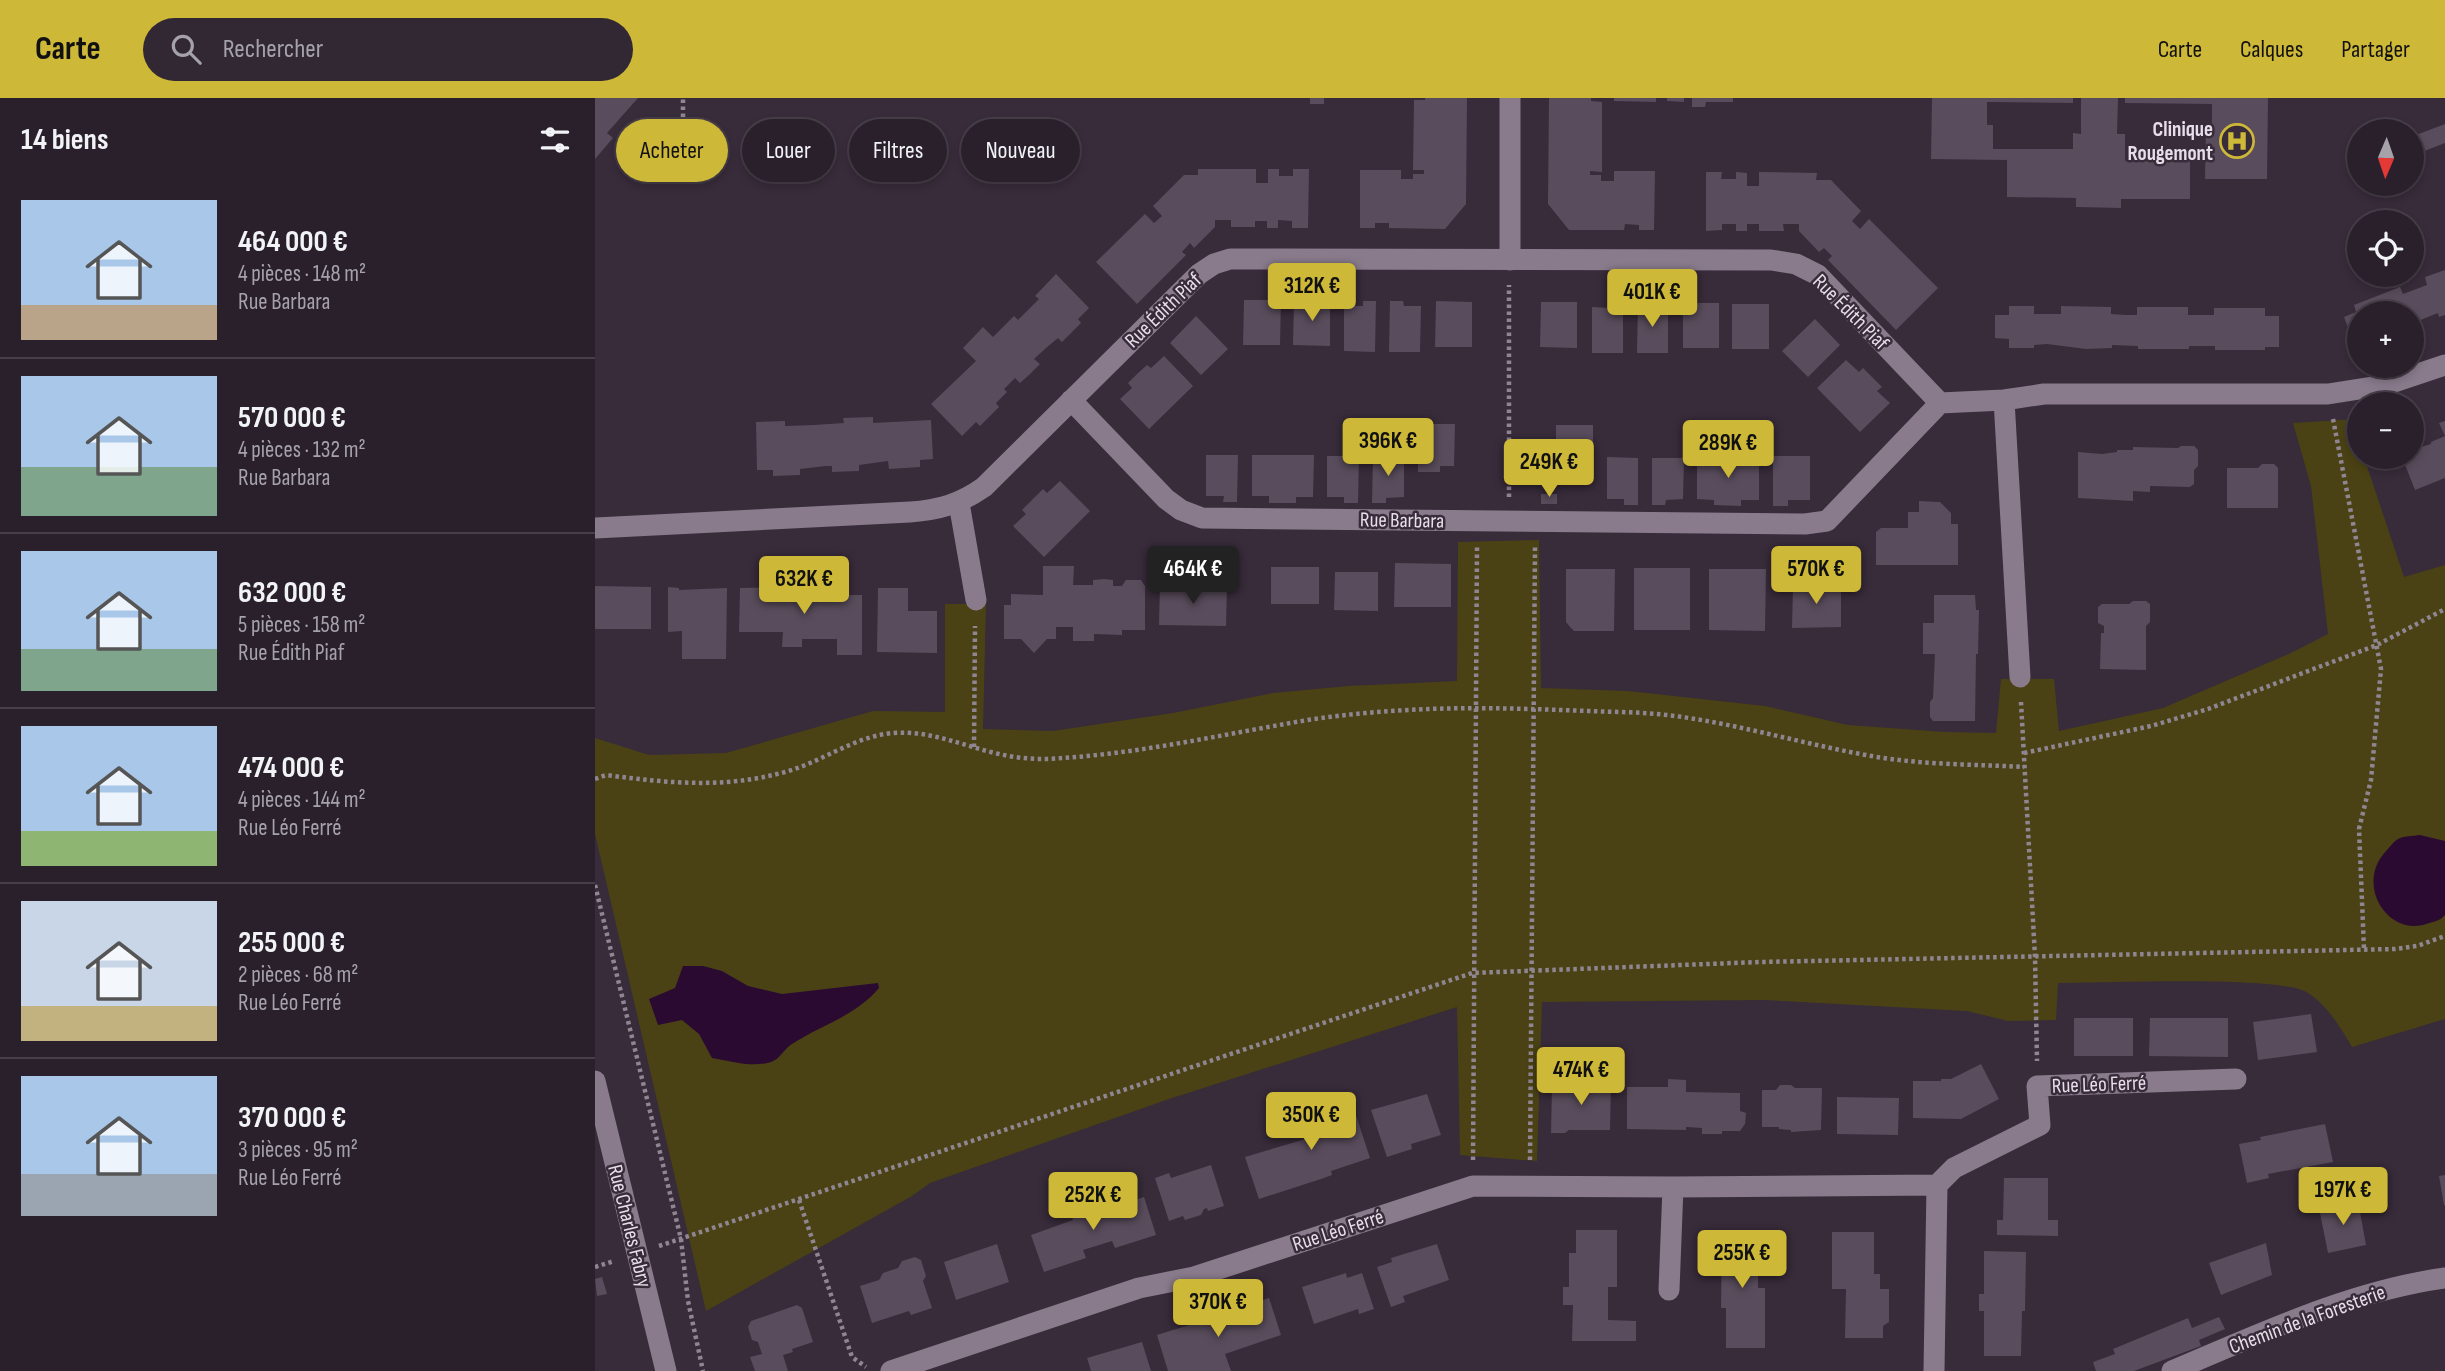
<!DOCTYPE html>
<html lang="fr">
<head>
<meta charset="utf-8">
<style>
	body { margin:0; font-family:"Sofia Sans Condensed",sans-serif; background:#322834; color:#f1f3f6; height:100vh; display:flex; flex-direction:column; font-size:26px; white-space:nowrap }
	* { box-sizing:border-box; margin:0 }
	p { font-size:23px; color:#a5a3a9 }
	.icon { flex:none; width:38px; height:38px; fill:none; stroke:currentColor; stroke-width:2; stroke-linecap:round; stroke-linejoin:round }
	.map { position:relative; flex:1; overflow:hidden }
	.details { display:flex; flex-direction:column; background:#2a202c; width:595px }
	.details>* { flex:none }
	.top-card { position:absolute; left:21px; top:21px; width:665px; height:63px; display:flex; gap:14px }
	.needle { width:46px; rotate:182deg }
	.fabs { position:absolute; left:1752px; top:21px; display:grid; gap:14px }
	.fabs a { display:grid; place-items:center; width:77px; height:77px; border-radius:50%; background:#2a202c; box-shadow:0 4px 10px #0003,0 0 0 2px #463e48; font-size:35px }
	.price { position:absolute; translate:-50% -60px; padding:0 16px; border-radius:7px; background:#ceb838; color:#111; font-size:23px; line-height:46px; filter:drop-shadow(0 2px 4px #0008) }
	.price::after { content:''; position:absolute; left:50%; top:42px; width:21px; height:16px; margin-left:-10px; background:inherit; clip-path:polygon(0 0,100% 0,50% 100%) }
	.price.active { background:#222; color:#fff }
	ul { padding:0; list-style:none }
	li { display:flex; align-items:center; gap:21px; height:175px; padding:0 21px }
	li+li { border-top:2px solid #463e48 }
	li span { display:grid; place-items:center; flex:none; width:196px; height:140px; border-radius:0px; color:#555 }
	li>.icon { margin-inline-start:auto }
	span .icon { width:84px; height:84px; fill:#fffc; stroke-width:1 }
	li b { font-size:30px }
	h2 { display:flex; justify-content:space-between; align-items:center; height:84px; padding:0 21px; font-size:30px }
	.pill { padding:0 24px; border-radius:32px; background:#2a202c; box-shadow:0 4px 10px #0003,0 0 0 2px #463e48; font-size:24px; line-height:63px }
	.pill.active { background:#ceb838; color:#111 }
	header { display:flex; align-items:center; gap:42px; box-sizing:border-box; height:98px; padding:0 35px; background:#ceb838; color:#111 }
	header strong { font-size:33px }
	nav { display:flex; gap:38px; margin-inline-start:auto; font-size:24px }
	.search { width:490px; height:63px; background:#322834; display:flex; align-items:center; gap:18px; box-sizing:border-box; padding:0 24px; border-radius:38px; color:#a5a3a9; font-size:26px }
	main { display:flex; flex:1; min-height:0 }
	.map>svg:first-child { display:block }
	.green { fill:#4a4214 }
	.water { fill:#2b0a32 }
	.building { fill:#594c5c }
	.lines { fill:none; stroke-linecap:round; stroke-linejoin:round }
	.path { stroke:#908692; stroke-width:4.5; stroke-dasharray:3.5 3.5; stroke-linecap:butt }
	.street { stroke:#897b8c; stroke-width:21 }
	.secondary { stroke:#897b8c; stroke-width:21 }
	.labels { text-anchor:middle; stroke-width:5; stroke-linejoin:round; paint-order:stroke }
	.poi-label { font-size:21px; font-weight:bold; fill:#e6dee8; stroke:#382b3a; text-anchor:end }
	.street-label { font-size:21px; fill:#e6dee8; stroke:#382b3a }
</style>
</head>
<body>
<header>
<strong>Carte</strong>
<div class="search"><svg class="icon" aria-label="search" viewBox="0 0 24 24"><circle cx="10" cy="10" r="6"/><path d="M15 15l6 6"/></svg>Rechercher</div>
<nav><a>Carte</a><a>Calques</a><a>Partager</a></nav>
</header>
<main>
<section class="details">
<h2>14 biens<svg class="icon" aria-label="filters" viewBox="0 0 24 24"><path d="M4 7h16M4 17h16"/><circle cx="9" cy="7" r="2"/><circle cx="15" cy="17" r="2"/></svg></h2>
<ul>
<li><span style="background:linear-gradient(#a9c7e8 75%,#b9a48a 0)"><svg class="icon" aria-label="home" viewBox="0 0 24 24"><path d="M3 11l9-7 9 7M6 9v11h12V9"/></svg></span><div><b>464 000 €</b><p>4 pièces · 148 m²</p><p>Rue Barbara</p></div></li>
<li><span style="background:linear-gradient(#a9c7e8 65%,#7fa58c 0)"><svg class="icon" aria-label="home" viewBox="0 0 24 24"><path d="M3 11l9-7 9 7M6 9v11h12V9"/></svg></span><div><b>570 000 €</b><p>4 pièces · 132 m²</p><p>Rue Barbara</p></div></li>
<li><span style="background:linear-gradient(#a9c7e8 70%,#7fa58c 0)"><svg class="icon" aria-label="home" viewBox="0 0 24 24"><path d="M3 11l9-7 9 7M6 9v11h12V9"/></svg></span><div><b>632 000 €</b><p>5 pièces · 158 m²</p><p>Rue Édith Piaf</p></div></li>
<li><span style="background:linear-gradient(#a9c7e8 75%,#8fb573 0)"><svg class="icon" aria-label="home" viewBox="0 0 24 24"><path d="M3 11l9-7 9 7M6 9v11h12V9"/></svg></span><div><b>474 000 €</b><p>4 pièces · 144 m²</p><p>Rue Léo Ferré</p></div></li>
<li><span style="background:linear-gradient(#c9d6e8 75%,#c2b280 0)"><svg class="icon" aria-label="home" viewBox="0 0 24 24"><path d="M3 11l9-7 9 7M6 9v11h12V9"/></svg></span><div><b>255 000 €</b><p>2 pièces · 68 m²</p><p>Rue Léo Ferré</p></div></li>
<li><span style="background:linear-gradient(#a9c7e8 70%,#9aa5b1 0)"><svg class="icon" aria-label="home" viewBox="0 0 24 24"><path d="M3 11l9-7 9 7M6 9v11h12V9"/></svg></span><div><b>370 000 €</b><p>3 pièces · 95 m²</p><p>Rue Léo Ferré</p></div></li>
</ul>
</section>
<div class="map">
<svg width="1850" height="1273" viewBox="0 0 1850 1273">
	<rect width="100%" height="100%" fill="#382b3a"/>
	<path class="green" d="M1761,321L1764,334V359H1769L1809,479L1850,467V921L1757,949C1745,929 1733,908 1713,895C1689,877 1504,885 1463,885L1461,922L1413,923L1372,913L1169,902L947,904L942,1063L865,1057L862,909L574,1001L335,1085L317,1098L111,1213L0,736V640L54,657L131,655L278,613L350,614V506H391L388,631L458,633L578,615L678,595L754,588L862,583L863,444L944,442L946,590L1033,593L1170,608L1253,627L1350,634L1401,635L1406,581H1459L1464,633L1568,610L1698,554L1733,536L1716,388L1698,325Z"/>
	<path class="water" d="M1825,737L1850,743V817C1845,823 1838,824 1831,826C1792,839 1759,785 1792,752C1795,749 1799,743 1803,741C1808,738 1818,738 1825,737Z
		M88,868H108L127,873L153,888L187,896L283,885L284,890C259,919 228,926 197,946C189,951 185,961 176,964C156,970 137,963 117,960L104,936L87,922L63,927L54,901L80,890Z"/>
	<path class="building" d="M0,0H43L12,35L18,40L0,61Z
		M715,0H729V6H715Z
		M830,0H872L871,106L850,131L794,130V125H780V130H765V72H806V81H818V76H829V72H818L819,2H830Z
		M954,0H996V3L1007,4V74L995,73V77H1006V83H1019V73H1060L1059,132H1044V127L1030,126L1029,132H974L953,106Z
		M1019,0H1061V4L1019,3Z
		M1072,0H1089V4L1072,3Z
		M1097,0H1138V4H1111L1110,9H1097Z
		M1337,0H1478V5L1392,4V27H1398V51H1478V35L1486,36V0H1523L1522,36H1530V63L1595,62V101H1526V110L1481,109V100L1412,99V62L1336,61Z
		M1530,0H1673L1672,81H1610L1611,29H1617V6L1530,5Z
		M1850,26V45L1819,57L1816,39Z
		M603,71H661V85H673V71H684V78H698V71H714L713,130H697V123L683,122V130H672V123H660V129H636V122H620V129L599,150L595,145L587,154L591,157L542,206L501,164L550,116L559,125L567,118L558,108L589,77H603Z
		M1111,74H1127L1126,81H1141V74L1152,75V88H1164V74L1222,75L1221,82H1236L1266,113L1257,123L1265,131L1274,121L1343,190L1301,232L1233,162L1237,158L1229,150L1224,154L1204,133V126H1188L1189,133H1164V126H1152V133H1141V126H1127V132L1111,133Z
		M1850,172V217L1844,219L1843,215L1818,225L1820,228L1816,230V215H1764V247L1760,248L1749,219L1761,214L1759,207L1805,189L1808,196L1832,187L1830,179Z
		M461,176L494,210L483,221L486,225L467,244L463,240L451,250L439,261L445,266L435,276L425,285L420,280L409,291L412,294L401,305L404,309L385,328L381,324L367,338L336,306L381,263L368,250L388,229L398,239L419,218L423,222L444,201L440,198Z
		M649,202H686L685,247H648Z
		M699,202H735V248L698,247Z
		M768,203H781L780,254L749,253V208H768Z
		M795,203H808L809,208H826L825,254H794Z
		M841,203L877,204V249H840Z
		M946,204H982V250L945,249Z
		M1015,204H1028V255H997V209L1015,210Z
		M1043,205H1056V210H1073V255H1042Z
		M1088,205H1124V250H1088Z
		M1137,206H1174V251H1137Z
		M1414,208H1439V216H1466V208L1516,209V216L1530,217H1542V209H1593V217H1619V210H1670V218H1684V249H1670V252H1620V248H1594V251H1543V248L1517,247V250L1491,251L1452,246L1439,247V250H1414V241L1400,240V217H1414Z
		M601,218L633,251L606,277L575,245Z
		M1220,221L1245,247L1213,279L1187,253Z
		M569,258L598,288L554,331L525,301L537,290L533,285L542,276L552,267L556,270Z
		M1251,262L1264,274L1268,270L1287,289L1282,293L1295,305L1265,334L1222,290Z
		M278,319V325L336,322L338,361L325,362V369L294,371L293,363L264,367V373L237,374V368H231L205,371V377L178,378V372H162L161,324L190,323V328L219,327L249,325L248,320Z
		M1850,323V380L1820,392L1807,359H1816V352L1836,346V344L1850,338L1844,325Z
		M823,326H860L859,368H845V374H823Z
		M961,327H998V375H983V369H961Z
		M1586,348H1599L1603,352V368L1599,372V386L1595,389L1555,388V394L1538,393V403L1483,400V354L1507,356L1522,354V352H1538V349L1583,350Z
		M611,357H643L642,404H628L629,398H611Z
		M657,357H719L718,399H701V405H674V398H657Z
		M732,358H764L763,405H749V399H732Z
		M778,358H809V399L791,400V405H777Z
		M1178,358H1215V402H1193V408H1178Z
		M1012,359L1043,360V407H1029V401H1012Z
		M1057,360H1089L1088,401L1071,402L1070,407H1057Z
		M1102,360L1164,361V402H1146V408L1119,407V402L1102,401Z
		M1667,366H1679L1683,370V410H1632V370H1663Z
		M465,383L495,413L449,459L418,428L431,416L427,412L448,391L452,395Z
		M946,396H962V406H946Z
		M1324,403L1345,404L1356,415V426H1363V467H1281V434L1286,430H1313V414H1324Z
		M800,465L856,466V509H799Z
		M448,468H479L478,487H498V482L509,481L518,482V488H527L531,482H546L550,488V532H527V537L499,536V543H478V529H461V541H452L439,555L426,541H409V507H416V496L448,497Z
		M676,469H724V506H676Z
		M1039,470H1095V532H1039Z
		M971,471H1020L1019,533H979L975,529L971,524Z
		M1114,471H1171L1170,533L1114,532Z
		M740,474H783V513L739,512Z
		M1201,484H1214L1218,489L1246,487V529L1197,530L1198,487Z
		M565,486H583V491H611V487H632L631,528L564,527Z
		M0,488L56,489V531H0Z
		M73,489L84,490V492L132,490L131,561H87V533L73,534Z
		M191,489H207V493L238,494L241,497H267V557H242V541H207V549H187L188,534H144L145,490Z
		M283,490H313V513H342V555L282,554Z
		M1339,497H1380L1381,512H1384L1383,556H1381L1380,623H1338L1335,619V604L1338,600L1340,556H1328V525H1339Z
		M1538,503H1551L1555,506V524L1551,528V572L1505,571L1506,535H1509V528L1503,525V509L1507,506H1534Z
		M1716,916L1722,954L1663,962L1658,924Z
		M1479,920H1538V958H1479Z
		M1555,920H1633V959L1554,958Z
		M1386,966L1404,1001L1366,1021L1318,1020V983H1346V981H1356Z
		M1073,981L1091,982V994L1145,995V1013L1151,1015L1150,1026L1145,1033H1127V1036H1107V1030L1091,1029V1032L1032,1031V989H1073Z
		M1002,984H1016L1015,1032H974L970,1035H956L957,986H995Z
		M1185,987H1196L1200,990H1227L1226,1032L1196,1034V1032L1184,1031V1029H1167V992H1181Z
		M832,996L846,1037L816,1046L817,1051L792,1059L776,1012Z
		M755,999L775,1060L736,1073L737,1077L729,1080L664,1101L650,1059L724,1037L716,1012Z
		M1242,999L1304,1000L1303,1037L1242,1036Z
		M1730,1026L1738,1064L1673,1076L1674,1080L1652,1085L1644,1046L1666,1042L1665,1039Z
		M616,1067L629,1108L613,1113L612,1110L609,1111L606,1117L590,1122L588,1118L574,1123L560,1080L574,1075L576,1080Z
		M1850,1077V1107H1849L1844,1078Z
		M1409,1080H1453V1122H1463V1138L1402,1137V1122H1408Z
		M549,1099L561,1137L520,1150L517,1143L488,1152L491,1160L449,1174L436,1137L478,1122L475,1114L489,1108L504,1104L507,1113Z
		M1763,1103L1771,1147L1733,1155L1724,1110Z
		M981,1132H1022V1189H1013V1222L1041,1223V1243H977L978,1207H968V1189H974V1155H981Z
		M1127,1132H1163V1190H1170V1250H1131V1210H1126Z
		M1237,1134H1279V1176H1285V1191H1294V1224L1288,1228V1240H1250L1251,1191H1237Z
		M1671,1145L1677,1177L1626,1197L1614,1165Z
		M402,1146L414,1184L361,1202L349,1164Z
		M842,1146L854,1182L808,1198L810,1204L796,1209L782,1169L797,1164L796,1160Z
		M1389,1153L1431,1154L1430,1213H1427L1426,1258H1389V1213H1384V1196H1389Z
		M320,1159L326,1162L331,1178L328,1183L337,1210L316,1217L314,1213L277,1225L265,1188L284,1182L288,1175L303,1170L307,1163Z
		M751,1175L752,1180L767,1175L779,1211L764,1216L763,1211L719,1226L707,1189Z
		M7,1179L12,1196L2,1198L0,1181Z
		M674,1200L686,1237L630,1256L636,1273H573L562,1237L604,1224L605,1226L619,1221V1224L633,1218L631,1214Z
		M202,1207L207,1210L218,1244L197,1251L198,1254L188,1257L193,1273H160L155,1259L167,1256L163,1244L157,1242L153,1229L156,1223Z
		M1624,1219L1630,1231L1604,1242L1606,1248L1539,1273H1501L1498,1264L1520,1256L1518,1251L1593,1220L1597,1230Z
		M547,1244L556,1273H496L492,1260Z"/>
	<g class="lines">
		<path class="path" d="M88,33V0
			M1738,321L1786,571L1776,682L1764,731L1769,851
			M914,399V187
			M1426,604L1440,859L1442,963
			M379,649L380,528
			M1429,655L1556,628L1613,611L1782,547L1850,511
			M0,681L11,677C73,685 128,691 190,674C227,664 260,638 298,635C335,632 368,648 404,656C425,661 447,662 468,660C543,655 616,639 690,626C737,617 786,613 834,611C887,609 940,611 993,613C1019,614 1046,614 1072,617C1140,625 1204,645 1271,657C1322,667 1377,666 1429,669
			M0,787L86,1141L93,1203L108,1273
			M878,1062L882,448
			M935,1062L940,448
			M204,1102L257,1259L271,1269
			M64,1148L877,875L1165,864L1800,851L1822,848L1850,838
			M0,1169L19,1163"/>
		<path class="street" d="M915,162V0
			M476,302L571,401L586,412L607,420L1210,426L1232,423L1345,305
			M1409,302L1425,579
			M364,405L381,502
			M0,430L315,414C344,412 365,406 389,389L604,176L619,166L635,161L1176,162L1201,166L1223,177L1345,305L1409,302L1449,296H1733L1790,287L1850,267
			M1342,1087L1359,1070L1445,1027L1442,988L1641,981
			M1074,1192L1078,1089
			M296,1273L544,1190L599,1179L878,1088L1078,1089L1342,1087L1339,1273
			M1577,1273C1665,1236 1755,1193 1850,1180"/>
		<path class="secondary" d="M0,983L71,1273"/>
	</g>
	<defs>
		<g id="hospital-ring" transform="scale(1.75)"><circle r="9.5" fill="#382b3a" stroke="#ceb838" stroke-width="1.5"/><path d="M-5-5h3v3.5h4V-5h3V5h-3V1.5h-4V5h-3Z" fill="#ceb838"/></g>
	</defs>
	<g fill-rule="evenodd">
		<use href="#hospital-ring" x="1642" y="43"/>
	</g>
	<g class="labels">
		<g class="poi-label">
			<text x="1618" y="38">Clinique<tspan x="1618" dy="24">Rougemont</tspan></text>
		</g>
		<g class="street-label">
			<text transform="translate(568 212) rotate(-44)" y="7">Rue Édith Piaf</text>
			<text transform="translate(1256 214) rotate(45)" y="7">Rue Édith Piaf</text>
			<text transform="translate(807 422) rotate(1)" y="7">Rue Barbara</text>
			<text transform="translate(1504 986) rotate(-2)" y="7">Rue Léo Ferré</text>
			<text transform="translate(35 1128) rotate(76)" y="7">Rue Charles Fabry</text>
			<text transform="translate(743 1132) rotate(-18)" y="7">Rue Léo Ferré</text>
			<text transform="translate(1712 1221) rotate(-20)" y="7">Chemin de la Foresterie</text>
		</g>
	</g>
</svg>
<div class="fabs">
<a><svg class="needle" viewBox="-14 -14 28 28"><path d="M0-13l5 13h-10z" fill="#e53935"/><path d="M0 13l5-13h-10z" fill="#a5a3a9"/></svg></a>
<a><svg class="icon" aria-label="locate" viewBox="0 0 24 24"><circle cx="12" cy="12" r="6"/><path d="M12 2v4M12 18v4M2 12h4M18 12h4"/></svg></a>
<a>+</a>
<a>−</a>
</div>
<b class="price" style="left:717px;top:225px">312K €</b>
<b class="price" style="left:1057px;top:231px">401K €</b>
<b class="price" style="left:793px;top:380px">396K €</b>
<b class="price" style="left:1133px;top:382px">289K €</b>
<b class="price" style="left:954px;top:401px">249K €</b>
<b class="price active" style="left:598px;top:508px">464K €</b>
<b class="price" style="left:1221px;top:508px">570K €</b>
<b class="price" style="left:209px;top:518px">632K €</b>
<b class="price" style="left:986px;top:1009px">474K €</b>
<b class="price" style="left:716px;top:1054px">350K €</b>
<b class="price" style="left:1748px;top:1129px">197K €</b>
<b class="price" style="left:498px;top:1134px">252K €</b>
<b class="price" style="left:1147px;top:1192px">255K €</b>
<b class="price" style="left:623px;top:1241px">370K €</b>
<div class="top-card">
<a class="pill active">Acheter</a>
<a class="pill">Louer</a>
<a class="pill">Filtres</a>
<a class="pill">Nouveau</a>
</div>
</div>
</main>
</body>
</html>
